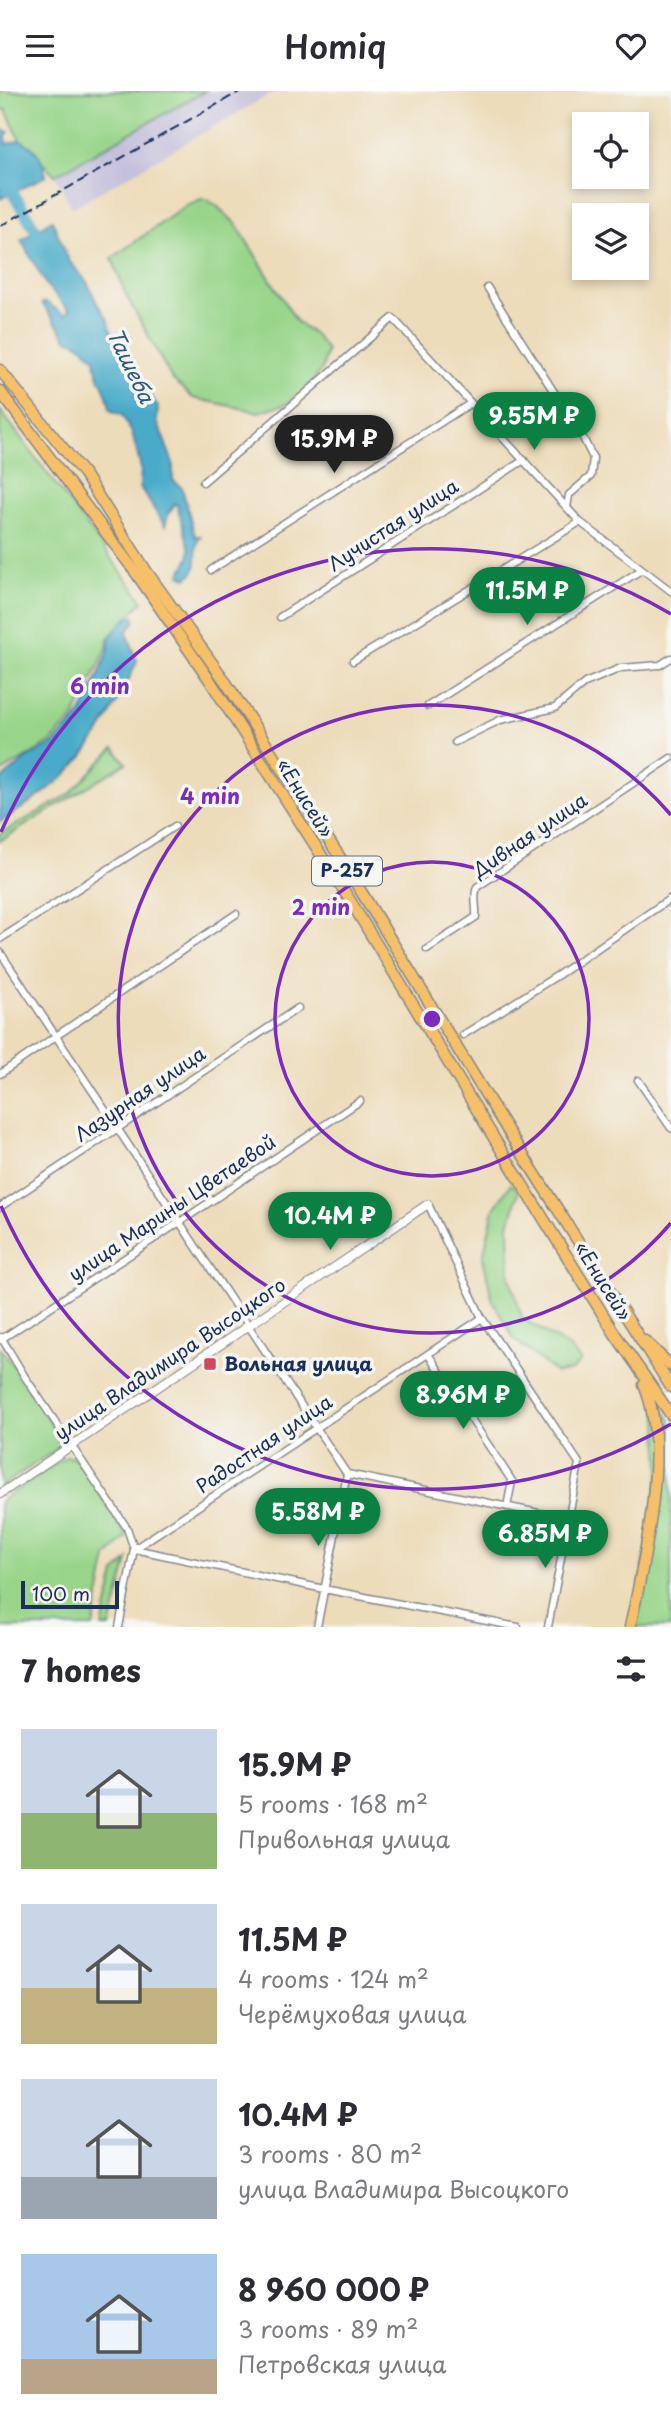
<!DOCTYPE html>
<html lang="en">
<head>
<meta charset="utf-8">
<style>
	body { margin:0; font-family:"Playpen Sans",sans-serif; background:#f7f7f7; color:#2b2b33; height:100vh; display:flex; flex-direction:column; font-size:26px; white-space:nowrap }
	* { box-sizing:border-box; margin:0 }
	p { font-size:23px; color:#7c7c81 }
	.icon { flex:none; width:38px; height:38px; fill:none; stroke:currentColor; stroke-width:2; stroke-linecap:round; stroke-linejoin:round }
	.map { position:relative; height:1536px; overflow:hidden }
	.details { display:flex; flex-direction:column; background:#fff; flex:1 }
	.details>* { flex:none }
	.tools { position:absolute; left:572px; top:21px; display:grid; gap:14px }
	.tools a { display:grid; place-items:center; width:77px; height:77px; border-radius:0px; background:#fff; box-shadow:0 4px 10px #0003; font-size:35px }
	.scale { position:absolute; left:21px; bottom:18px; width:98px; box-sizing:border-box; padding-left:7px; border:4px solid #1b2f5e; border-top:0; font-size:19px; line-height:24px; white-space:nowrap; color:#1b2f5e; -webkit-text-stroke:5px #f6f6f2; paint-order:stroke }
	.price { position:absolute; translate:-50% -60px; padding:0 16px; border-radius:24px; background:#0b8043; color:#fff; font-size:23px; line-height:46px; filter:drop-shadow(0 2px 4px #0008) }
	.price::after { content:''; position:absolute; left:50%; top:42px; width:21px; height:16px; margin-left:-10px; background:inherit; clip-path:polygon(0 0,100% 0,50% 100%) }
	.price.on { background:#222; color:#fff }
	ul { padding:0; list-style:none }
	li { display:flex; align-items:center; gap:21px; height:175px; padding:0 21px }
	li span { display:grid; place-items:center; flex:none; width:196px; height:140px; border-radius:0px; color:#555 }
	li>.icon { margin-inline-start:auto }
	span .icon { width:84px; height:84px; fill:#fffc; stroke-width:1 }
	li b { font-size:30px }
	h2 { display:flex; justify-content:space-between; align-items:center; height:84px; padding:0 21px; font-size:30px }
	header { display:flex; justify-content:space-between; align-items:center; height:91px; padding:0 21px; background:#fff; font-size:32px; font-weight:600 }
	.map>svg:first-child { display:block }
	.industrial { fill:#c5c0da }
	.green { fill:#98d58a; stroke:#5a8274; stroke-width:2 }
	.water { fill:#49abc9; stroke:#326d94; stroke-width:2 }
	.lines { fill:none; stroke-linecap:round; stroke-linejoin:round }
	.river { stroke:#49abc9; stroke-width:12 }
	.minor-casing { stroke:#84868c; stroke-width:9 }
	.tertiary-casing { stroke:#84868c; stroke-width:10 }
	.primary-casing { stroke:#84868c; stroke-width:13 }
	.trunk-casing { stroke:#84868c; stroke-width:13 }
	.minor { stroke:#fff; stroke-width:6 }
	.tertiary { stroke:#fff; stroke-width:8 }
	.primary { stroke:#f6c06b; stroke-width:10 }
	.trunk { stroke:#f6c06b; stroke-width:10 }
	.rail { stroke:#1b2f5e; stroke-width:2; stroke-dasharray:10 5; stroke-linecap:butt }
	.ring { fill:none; stroke:#7b2cbf; stroke-width:3.5 }
	.poi-dot { fill:#d1495b; stroke:#f6f6f2; stroke-width:2.5 }
	.labels { text-anchor:middle; stroke-width:7; stroke-linejoin:round; paint-order:stroke }
	.shield { fill:#f6f6f2; stroke:#5d6b8a; stroke-width:2 }
	.shield-label { font-size:18px; font-weight:bold; fill:#1b2f5e }
	.street-label { font-size:19px; fill:#1b2f5e; stroke:#f6f6f2 }
	.poi-label { font-size:19px; font-weight:bold; fill:#1b2f5e; stroke:#f6f6f2; text-anchor:start }
	.water-label { font-size:21px; font-style:italic; fill:#2b5a83; stroke:#f6f6f2 }
	.centre { fill:#7b2cbf; stroke:#f6f6f2; stroke-width:3.5 }
	.ring-label { font-size:21px; text-anchor:middle; font-weight:bold; fill:#7b2cbf; stroke:#f6f6f2; stroke-width:7; stroke-linejoin:round; paint-order:stroke }
</style>
</head>
<body>
<header><svg class="icon" aria-label="menu" viewBox="0 0 24 24"><path d="M4 6h16M4 12h16M4 18h16"/></svg>Homiq<svg class="icon" aria-label="heart" viewBox="0 0 24 24"><path d="M12 20l-8-8c-3-5 5-10 8-4 3-6 11-1 8 4z"/></svg></header>
<div class="map">
<svg width="671" height="1536" viewBox="0 0 671 1536">
	<rect width="100%" height="100%" fill="#f6f6f2"/>
	<filter id="ink" filterUnits="userSpaceOnUse"><feTurbulence type="fractalNoise" baseFrequency=".0143" numOctaves="2"/><feDisplacementMap in="SourceGraphic" scale="14" xChannelSelector="R" yChannelSelector="G"/><feConvolveMatrix kernelMatrix="1 2 1 2 8 2 1 2 1" color-interpolation-filters="sRGB"/></filter>
	<filter id="wash" filterUnits="userSpaceOnUse"><feTurbulence type="fractalNoise" baseFrequency=".00686" numOctaves="4" result="noise"/><feDisplacementMap in="SourceGraphic" scale="28" xChannelSelector="R" yChannelSelector="G"/><feGaussianBlur stdDeviation="1.57" result="paint"/><feColorMatrix in="noise" values="0 0 0 0 0 0 0 0 0 0 0 0 0 0 0 0 0 1.4 0 .05"/><feComposite in="paint" operator="in"/></filter>
	<g filter="url(#wash)">
		<rect width="100%" height="100%" fill="#eddcba"/>
		<path class="industrial" d="M205,0H276L72,117L55,84Z"/>
		<path class="green" d="M0,0H205L55,84L20,49L6,19L0,17Z
			M204,107L216,114L236,133L297,231L315,244L327,259L322,278L296,310L259,321L193,307L172,288L125,202L112,167L187,114Z
			M0,319L143,510L108,547L107,557L74,626L51,651L0,682Z
			M114,657L126,672L0,750V743L70,703Z
			M511,1093L519,1099L509,1134L510,1186L522,1227L570,1257L581,1270L571,1280L556,1282L514,1248L492,1208L483,1166L494,1118Z
			M0,1257L23,1287L63,1354L0,1396Z
			M657,1309L671,1329V1534L669,1536H633L660,1377Z
			M67,1365L80,1370L127,1445L107,1466L93,1536H0V1410Z
			M128,1469L110,1536H102L115,1482Z"/>
		<path class="water" d="M0,38L9,41L6,44L7,53L20,49C37,57 43,68 46,85L0,108Z
			M52,129L69,170L87,191L97,212L109,230L110,237L127,272L139,286L158,316L157,330L173,372V389L182,397L195,445H201C190,459 204,479 186,487L180,484L189,467L190,459L177,414L174,413L171,420H169L165,435L140,396L141,377L132,342L122,324L110,319C109,298 95,288 95,267L78,252L67,248L42,212L46,211L65,224L69,219L47,195L21,149Z
			M134,525L135,530L127,541L137,570C125,599 103,639 84,664C63,691 29,713 0,731V690L27,667L54,653L80,624L89,607L109,559V548L123,530Z"/>
		<g class="lines">
			<path class="river" d="M0,87L13,102L45,154"/>
		</g>
	</g>
	<g filter="url(#ink)">
		<g class="lines">
			<g class="minor-casing">
				<path id="minor" d="M487,196L582,345L593,367L591,385L569,404L567,417
					M203,391L393,227L580,431L671,500
					M211,479L471,312
					M280,526L524,369
					M353,570L580,431
					M428,615L641,479
					M455,651L500,629L555,617L585,592L621,577L660,574L671,567
					M0,848L175,735
					M427,858L476,826C477,816 473,805 477,796L671,667
					M0,861L347,1383L317,1536
					M463,944L558,884L671,807
					M0,983L236,823
					M638,989L671,1037
					M428,1113L482,1227L579,1372L548,1536
					M0,1116L298,917
					M1,1246L25,1286L127,1437L134,1458L119,1536
					M0,1249L180,1131L360,1010
					M428,1263L512,1390L507,1416
					M347,1383L568,1428
					M134,1458L482,1227
					M134,1458L324,1498L518,1536"/>
			</g>
			<g class="tertiary-casing">
				<path id="tertiary" d="M0,1403L428,1113"/>
			</g>
			<g class="primary-casing">
				<path id="primary" d="M645,1250L671,1275"/>
			</g>
			<g class="trunk-casing">
				<path id="trunk" d="M0,279L84,383L147,481L225,590L343,771L516,1053L671,1296
					M0,300L136,482L209,588L348,806L503,1062L615,1243L671,1324
					M630,1536C644,1472 671,1354 644,1294"/>
			</g>
			<use href="#minor" class="minor"/>
			<use href="#tertiary" class="tertiary"/>
			<use href="#primary" class="primary"/>
			<use href="#trunk" class="trunk"/>
			<path class="rail" d="M0,135L241,0"/>
		</g>
	</g>
	<g class="ring">
		<circle cx="432" cy="928" r="157"/>
		<path d="M671 1132A314 314 0 1 1 671 724"/>
		<path d="M671 1333A470 470 0 0 1 1 1115M1 741A470 470 0 0 1 671 523"/>
	</g>
	<rect class="poi-dot" x="203" y="1266" width="14" height="14" rx="3.5"/>
	<g class="labels">
		<rect class="shield" x="312" y="765.5" width="70" height="29" rx="5"/>
		<g class="shield-label">
			<text x="347" y="786">Р-257</text>
		</g>
		<g class="street-label">
			<text transform="translate(393 434) rotate(-33)" y="7">Лучистая улица</text>
			<text transform="translate(305 707) rotate(58)" y="7">«Енисей»</text>
			<text transform="translate(530 744) rotate(-34)" y="7">Дивная улица</text>
			<text transform="translate(140 1003) rotate(-34)" y="7">Лазурная улица</text>
			<text transform="translate(172 1117) rotate(-34)" y="7">улица Марины Цветаевой</text>
			<text transform="translate(603 1190) rotate(58)" y="7">«Енисей»</text>
			<text transform="translate(170 1268) rotate(-34)" y="7">улица Владимира Высоцкого</text>
			<text transform="translate(264 1353) rotate(-34)" y="7">Радостная улица</text>
		</g>
		<g class="poi-label">
			<text x="224" y="1280">Вольная улица</text>
		</g>
		<g class="water-label">
			<text transform="translate(130 275) rotate(64)" y="7">Ташеба</text>
		</g>
	</g>
	<circle cx="432" cy="928" r="10" class="centre"/>
	<g class="ring-label">
		<text x="100" y="603">6 min</text>
		<text x="210" y="713">4 min</text>
		<text x="321" y="824">2 min</text>
	</g>
</svg>
<div class="tools">
<a><svg class="icon" aria-label="locate" viewBox="0 0 24 24"><circle cx="12" cy="12" r="6"/><path d="M12 2v4M12 18v4M2 12h4M18 12h4"/></svg></a>
<a><svg class="icon" aria-label="layers" viewBox="0 0 24 24"><path d="M12 4l9 5-9 5-9-5zM3 14l9 5 9-5"/></svg></a>
</div>
<div class="scale">100 m</div>
<b class="price" style="left:534px;top:361px">9.55M ₽</b>
<b class="price on" style="left:334px;top:384px">15.9M ₽</b>
<b class="price" style="left:527px;top:536px">11.5M ₽</b>
<b class="price" style="left:330px;top:1161px">10.4M ₽</b>
<b class="price" style="left:463px;top:1340px">8.96M ₽</b>
<b class="price" style="left:318px;top:1457px">5.58M ₽</b>
<b class="price" style="left:545px;top:1479px">6.85M ₽</b>
</div>
<section class="details">
<h2>7 homes<svg class="icon" aria-label="filters" viewBox="0 0 24 24"><path d="M4 7h16M4 17h16"/><circle cx="9" cy="7" r="2"/><circle cx="15" cy="17" r="2"/></svg></h2>
<ul>
<li><span style="background:linear-gradient(#c9d6e8 60%,#8fb573 0)"><svg class="icon" aria-label="home" viewBox="0 0 24 24"><path d="M3 11l9-7 9 7M6 9v11h12V9"/></svg></span><div><b>15.9M ₽</b><p>5 rooms · 168 m²</p><p>Привольная улица</p></div></li>
<li><span style="background:linear-gradient(#c9d6e8 60%,#c2b280 0)"><svg class="icon" aria-label="home" viewBox="0 0 24 24"><path d="M3 11l9-7 9 7M6 9v11h12V9"/></svg></span><div><b>11.5M ₽</b><p>4 rooms · 124 m²</p><p>Черёмуховая улица</p></div></li>
<li><span style="background:linear-gradient(#c9d6e8 70%,#9aa5b1 0)"><svg class="icon" aria-label="home" viewBox="0 0 24 24"><path d="M3 11l9-7 9 7M6 9v11h12V9"/></svg></span><div><b>10.4M ₽</b><p>3 rooms · 80 m²</p><p>улица Владимира Высоцкого</p></div></li>
<li><span style="background:linear-gradient(#a9c7e8 75%,#b9a48a 0)"><svg class="icon" aria-label="home" viewBox="0 0 24 24"><path d="M3 11l9-7 9 7M6 9v11h12V9"/></svg></span><div><b>8 960 000 ₽</b><p>3 rooms · 89 m²</p><p>Петровская улица</p></div></li>
</ul>
</section>
</body>
</html>
